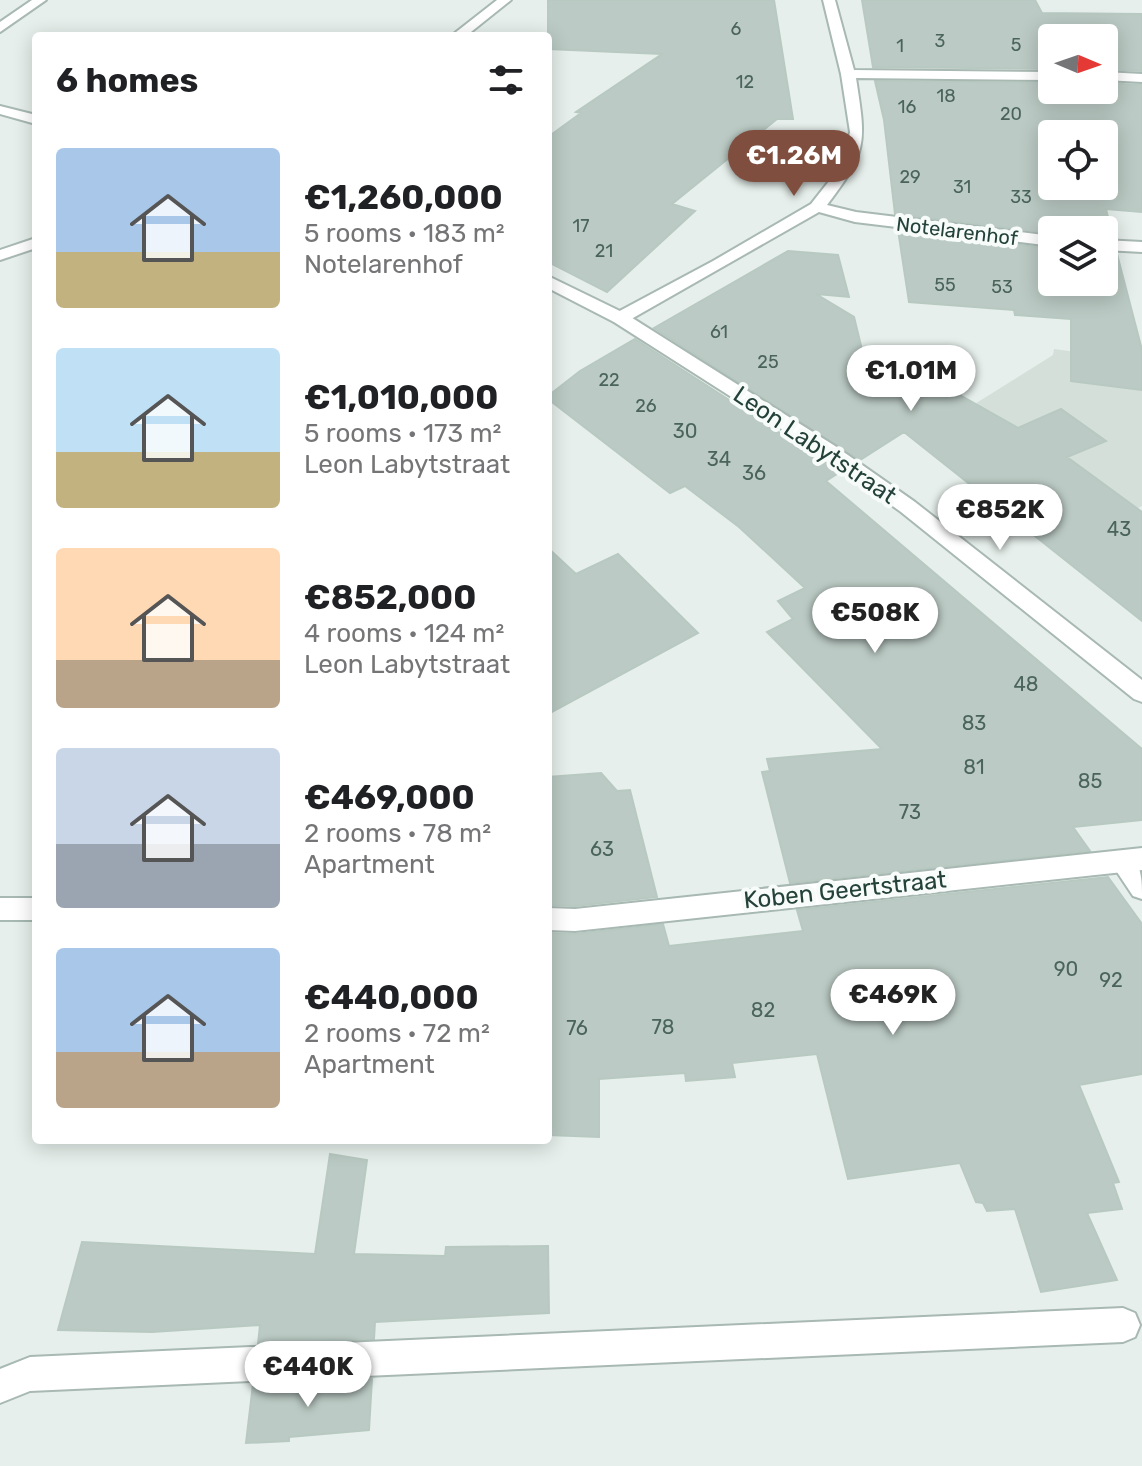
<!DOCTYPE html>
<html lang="en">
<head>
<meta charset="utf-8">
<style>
	body { margin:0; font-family:Rubik,sans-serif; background:#f2f2f2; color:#202124; height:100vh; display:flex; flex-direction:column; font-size:30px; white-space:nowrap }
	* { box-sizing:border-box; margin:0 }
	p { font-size:26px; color:#757577 }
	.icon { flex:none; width:44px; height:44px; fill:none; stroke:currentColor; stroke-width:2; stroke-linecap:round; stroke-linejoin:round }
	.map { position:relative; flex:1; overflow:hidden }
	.details { position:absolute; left:32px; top:32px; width:520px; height:1112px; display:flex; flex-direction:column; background:#fff; border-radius:8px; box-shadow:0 4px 20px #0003 }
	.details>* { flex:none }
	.needle { width:52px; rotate:92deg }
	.buttons { position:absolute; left:1038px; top:24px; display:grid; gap:16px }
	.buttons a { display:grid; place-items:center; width:80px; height:80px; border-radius:8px; background:#fff; box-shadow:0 4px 20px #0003; font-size:40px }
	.price { position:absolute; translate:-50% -68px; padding:0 18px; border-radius:28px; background:#fff; color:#222; font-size:26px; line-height:52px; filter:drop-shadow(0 2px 4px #0008) }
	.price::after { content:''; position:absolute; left:50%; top:48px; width:24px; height:18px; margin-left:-12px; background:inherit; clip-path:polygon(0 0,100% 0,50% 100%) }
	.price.selected { background:#7f4e3f; color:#fff }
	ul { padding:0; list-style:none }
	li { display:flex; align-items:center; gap:24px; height:200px; padding:0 24px }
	li span { display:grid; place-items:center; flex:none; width:224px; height:160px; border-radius:8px; color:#555 }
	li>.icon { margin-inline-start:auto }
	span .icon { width:96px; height:96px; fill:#fffc; stroke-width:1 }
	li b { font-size:34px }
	h2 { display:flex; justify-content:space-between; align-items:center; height:96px; padding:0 24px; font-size:34px }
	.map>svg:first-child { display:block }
	.built { fill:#d4dfda }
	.building { fill:#bbcac4; stroke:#b8c9c2; stroke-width:2; fill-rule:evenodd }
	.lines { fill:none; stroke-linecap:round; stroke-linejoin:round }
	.service-casing { stroke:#a8b8b2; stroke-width:4 }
	.minor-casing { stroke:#a8b8b2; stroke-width:4 }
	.tertiary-casing { stroke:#a8b8b2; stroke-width:4 }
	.service { fill:#fff; fill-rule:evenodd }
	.minor { fill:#fff; fill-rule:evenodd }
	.tertiary { fill:#fff; fill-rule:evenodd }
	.labels { text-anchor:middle; stroke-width:8; stroke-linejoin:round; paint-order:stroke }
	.far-number-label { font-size:18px; fill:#4a645c }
	.far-street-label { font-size:20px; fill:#24423a; stroke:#f7fbf9 }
	.number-label { font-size:20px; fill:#4a645c }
	.street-label { font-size:24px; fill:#24423a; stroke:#f7fbf9 }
</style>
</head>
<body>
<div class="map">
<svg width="1142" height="1466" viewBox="0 0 1142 1466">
	<rect width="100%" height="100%" fill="#e6efeb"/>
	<path class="built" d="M1054,349L1142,361V506L1053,550L917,440L1053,355Z"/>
	<path class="building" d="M548,0H774L793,119H777L672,204L695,211L607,292L548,262V137L581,113L576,112L662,54L548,49Z
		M862,0H1035L1042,13L1142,14V71L1104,69V38H1052V69L873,67Z
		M875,81L1052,83V90H1104V83L1142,85V212L1106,209L1113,237H1104V230H1052V233L895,214L884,120ZM1052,134H1104V186H1052Z
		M898,230L1052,249V282H1104V253L1117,254L1142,350V390L1071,381V319L1015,315L1014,310L909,302Z
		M788,251L838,255L849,297L816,294L854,317L864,358L887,354L1018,428L1061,409L1106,441L1067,457L1142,512V621L904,432L860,460L654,328Z
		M635,339L840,472L826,481L1142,749V820L1073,827L1090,851L790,883L762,772L770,771L767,759L882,749L767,632L793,619L778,601L805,588L739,527L685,486L670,493L548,399V396L580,371Z
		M548,548L576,574L618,554L698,633L548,714Z
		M601,773L617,791L630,790L657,897L575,906L548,905V777Z
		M1108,877L1142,924V1074L1079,1085L1119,1182L1113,1183L1122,1209L1087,1213L1117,1280L1041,1292L1015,1209L987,1211L983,1203L976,1202L960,1163L848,1179L817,1054L732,1063L735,1077L686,1081L685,1073L599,1079V1137L548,1135V933L575,934L663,924L669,946L803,931L797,910Z
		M330,1154L367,1160L354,1254L445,1256L446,1247L548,1246L549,1313L375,1322L374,1339L258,1344L260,1325L152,1332L58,1330L82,1242L315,1254Z
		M372,1379L369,1430L289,1437V1441L246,1443L253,1384Z"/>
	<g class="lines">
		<g class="service-casing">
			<path id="service" d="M1124,852C1142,860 1142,879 1142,899L1133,896L1111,863L1115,855Z"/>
		</g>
		<g class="minor-casing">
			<path id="minor" d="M32,0H46L0,32V22Z
				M823,0H835L854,70L1052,72V80L856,78C866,143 868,151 827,205L856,212L1052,236V246L855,222L819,212L626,322H614L611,318L614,314L713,261L811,204L837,171L846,151L850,132L841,74Z
				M1104,72L1142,74V82L1104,80Z
				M36,238V248L0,260V250Z
				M1104,240L1142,242V252L1104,250Z
				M1142,848V870L575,931L548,930V908L575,909Z
				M0,898H36V920H0Z
				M1123,1308L1135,1313L1140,1325L1135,1337L1123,1342L30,1391L0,1403V1369L30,1357Z"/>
		</g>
		<g class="tertiary-casing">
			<path id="tertiary" d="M497,0H511L466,36H451Z
				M0,106L36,115V124L0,114Z
				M548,276L626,314L835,446L915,502L1142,680V702L1134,699L901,512L821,454L614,322L548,288Z"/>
		</g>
		<use href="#service" class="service"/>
		<use href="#minor" class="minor"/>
		<use href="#tertiary" class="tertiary"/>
	</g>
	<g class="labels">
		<g class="far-number-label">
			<text x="736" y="35">6</text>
			<text x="940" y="47">3</text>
			<text x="1016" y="51">5</text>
			<text x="900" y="52">1</text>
			<text x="745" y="88">12</text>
			<text x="946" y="102">18</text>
			<text x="907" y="113">16</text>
			<text x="1011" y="120">20</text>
			<text x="910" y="183">29</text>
			<text x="962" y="193">31</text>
			<text x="1021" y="203">33</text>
			<text x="581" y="232">17</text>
			<text x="604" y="257">21</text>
			<text x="945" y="291">55</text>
			<text x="1002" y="293">53</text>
			<text x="719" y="338">61</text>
			<text x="768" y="368">25</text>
			<text x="609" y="386">22</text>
			<text x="646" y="412">26</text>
		</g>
		<g class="far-street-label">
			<text transform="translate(957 231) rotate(7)" y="7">Notelarenhof</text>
		</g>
		<g class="number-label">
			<text x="685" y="438">30</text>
			<text x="719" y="466">34</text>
			<text x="754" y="480">36</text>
			<text x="1119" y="536">43</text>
			<text x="1026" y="691">48</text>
			<text x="974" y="730">83</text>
			<text x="974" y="774">81</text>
			<text x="1090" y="788">85</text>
			<text x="910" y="819">73</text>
			<text x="602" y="856">63</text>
			<text x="1066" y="976">90</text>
			<text x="1111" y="987">92</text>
			<text x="763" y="1017">82</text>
			<text x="663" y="1034">78</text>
			<text x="577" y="1035">76</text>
		</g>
		<g class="street-label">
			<text transform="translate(815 445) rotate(34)" y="8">Leon Labytstraat</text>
			<text transform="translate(845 890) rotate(-6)" y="8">Koben Geertstraat</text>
		</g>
	</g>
</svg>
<div class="buttons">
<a><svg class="needle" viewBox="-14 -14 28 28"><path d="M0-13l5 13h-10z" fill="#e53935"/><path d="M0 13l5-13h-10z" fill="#757577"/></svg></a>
<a><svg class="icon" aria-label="locate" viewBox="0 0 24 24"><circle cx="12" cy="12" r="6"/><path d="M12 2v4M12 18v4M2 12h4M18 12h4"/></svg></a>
<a><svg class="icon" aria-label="layers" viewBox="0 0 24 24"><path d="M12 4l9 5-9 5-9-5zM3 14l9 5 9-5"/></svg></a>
</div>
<b class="price selected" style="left:794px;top:198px">€1.26M</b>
<b class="price" style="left:911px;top:413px">€1.01M</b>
<b class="price" style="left:1000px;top:552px">€852K</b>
<b class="price" style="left:875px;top:655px">€508K</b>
<b class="price" style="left:893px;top:1037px">€469K</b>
<b class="price" style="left:308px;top:1409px">€440K</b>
<section class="details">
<h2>6 homes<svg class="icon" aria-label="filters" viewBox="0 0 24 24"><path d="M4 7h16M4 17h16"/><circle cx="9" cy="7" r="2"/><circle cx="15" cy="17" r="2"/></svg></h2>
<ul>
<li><span style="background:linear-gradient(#a9c7e8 65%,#c2b280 0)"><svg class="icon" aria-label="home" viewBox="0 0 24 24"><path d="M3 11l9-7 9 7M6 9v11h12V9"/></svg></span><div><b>€1,260,000</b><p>5 rooms · 183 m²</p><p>Notelarenhof</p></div></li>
<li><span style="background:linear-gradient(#bfe0f5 65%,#c2b280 0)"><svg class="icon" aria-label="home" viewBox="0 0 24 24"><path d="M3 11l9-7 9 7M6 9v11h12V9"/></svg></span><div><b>€1,010,000</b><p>5 rooms · 173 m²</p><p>Leon Labytstraat</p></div></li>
<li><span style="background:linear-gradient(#ffd9b3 70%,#b9a48a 0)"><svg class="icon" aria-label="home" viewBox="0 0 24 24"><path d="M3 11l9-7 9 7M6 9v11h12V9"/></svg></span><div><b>€852,000</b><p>4 rooms · 124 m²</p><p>Leon Labytstraat</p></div></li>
<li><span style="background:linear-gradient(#c9d6e8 60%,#9aa5b1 0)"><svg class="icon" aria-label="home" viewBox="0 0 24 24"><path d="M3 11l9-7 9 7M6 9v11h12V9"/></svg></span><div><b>€469,000</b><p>2 rooms · 78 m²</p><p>Apartment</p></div></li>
<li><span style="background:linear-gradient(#a9c7e8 65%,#b9a48a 0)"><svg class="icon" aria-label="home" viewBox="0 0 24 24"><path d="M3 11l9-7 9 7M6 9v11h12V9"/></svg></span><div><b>€440,000</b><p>2 rooms · 72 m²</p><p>Apartment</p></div></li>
</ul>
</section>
</div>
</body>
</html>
